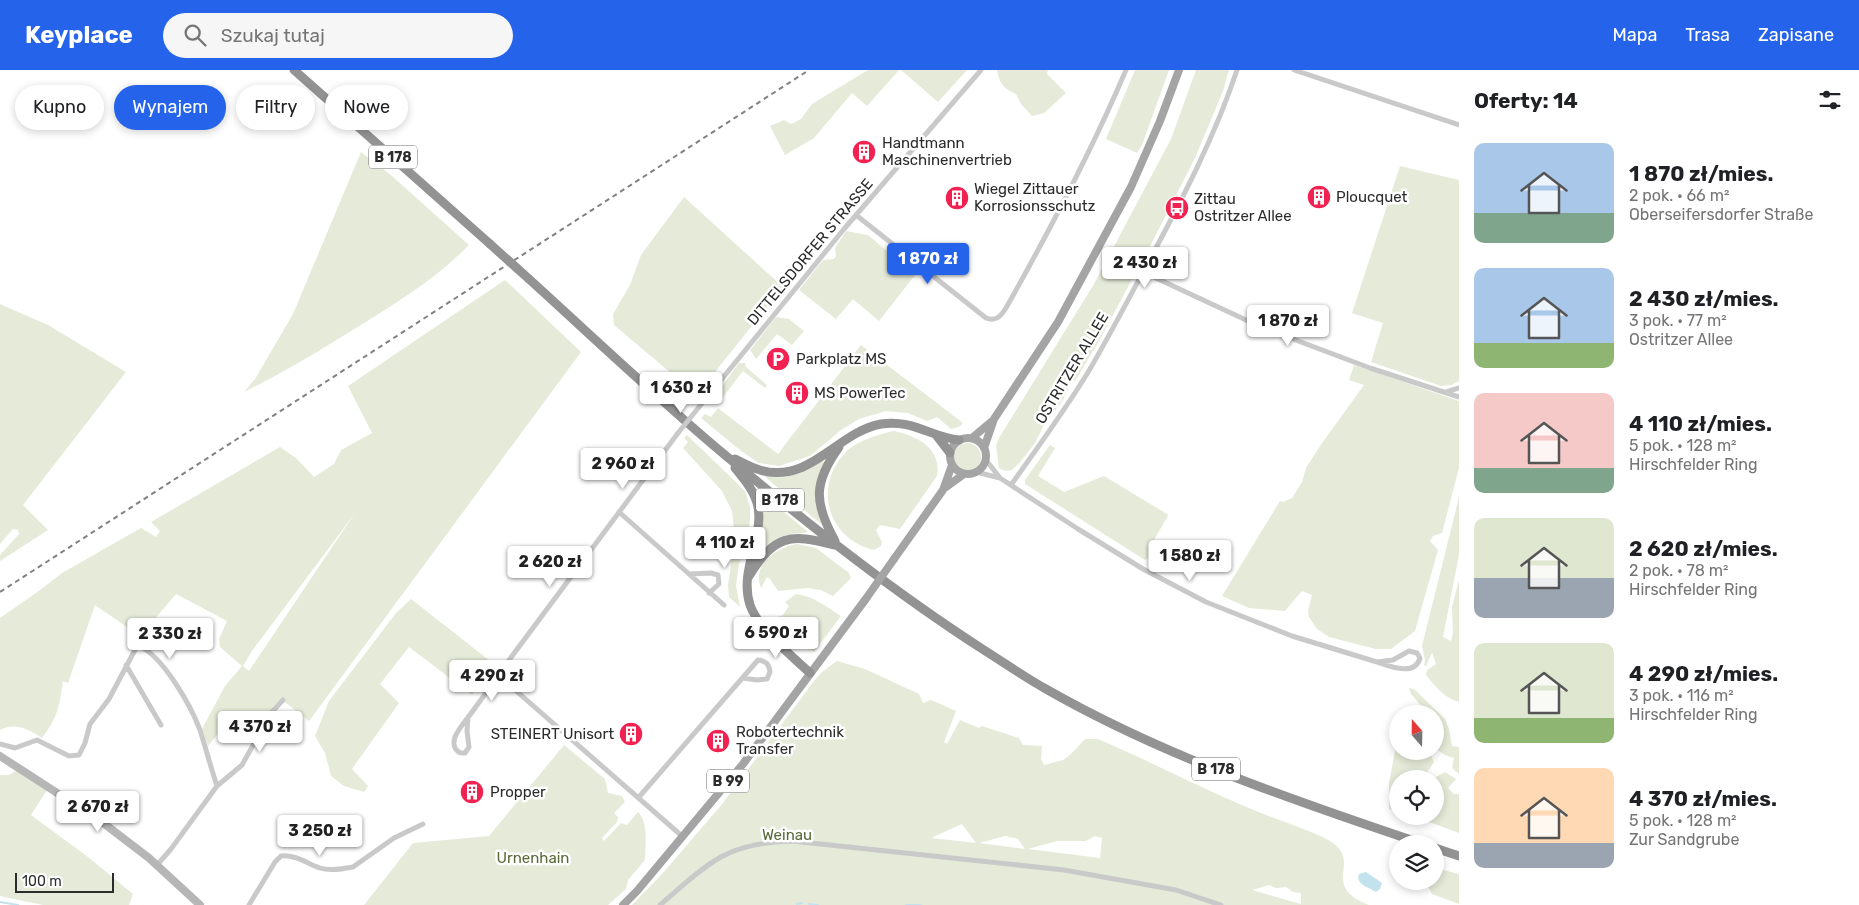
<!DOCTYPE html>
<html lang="pl">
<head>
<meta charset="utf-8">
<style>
	body { margin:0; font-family:Rubik,sans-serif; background:#f6f6f6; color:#202124; height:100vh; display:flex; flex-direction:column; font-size:19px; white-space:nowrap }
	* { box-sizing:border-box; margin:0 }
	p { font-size:16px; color:#757577 }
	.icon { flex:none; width:28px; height:28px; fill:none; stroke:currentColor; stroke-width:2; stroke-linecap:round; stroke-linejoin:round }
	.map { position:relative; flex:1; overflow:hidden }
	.details { display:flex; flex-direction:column; background:#fff; width:400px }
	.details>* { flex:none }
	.top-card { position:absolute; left:15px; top:15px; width:475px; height:45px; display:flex; gap:10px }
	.needle { width:32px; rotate:340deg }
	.controls { position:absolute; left:1389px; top:635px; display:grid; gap:10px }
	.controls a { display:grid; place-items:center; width:55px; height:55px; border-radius:50%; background:#fff; box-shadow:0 2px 8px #0003; font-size:25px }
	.scale { position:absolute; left:15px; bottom:12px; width:99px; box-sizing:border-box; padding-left:5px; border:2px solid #2c2c2c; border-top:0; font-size:14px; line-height:18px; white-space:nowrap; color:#2c2c2c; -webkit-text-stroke:4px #fff; paint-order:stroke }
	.price { position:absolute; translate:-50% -42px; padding:0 11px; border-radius:5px; background:#fff; color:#222; font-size:16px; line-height:32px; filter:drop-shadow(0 1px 2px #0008) }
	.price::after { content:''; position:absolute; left:50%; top:30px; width:15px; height:11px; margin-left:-8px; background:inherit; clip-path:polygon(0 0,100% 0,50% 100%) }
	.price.current { background:#2563eb; color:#fff }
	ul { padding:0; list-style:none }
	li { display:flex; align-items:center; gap:15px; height:125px; padding:0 15px }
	li span { display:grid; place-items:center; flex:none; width:140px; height:100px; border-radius:10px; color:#555 }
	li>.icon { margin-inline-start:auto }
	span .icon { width:60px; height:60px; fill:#fffc; stroke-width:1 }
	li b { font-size:21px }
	h2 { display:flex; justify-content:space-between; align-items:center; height:60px; padding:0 15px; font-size:21px }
	.tag { padding:0 18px; border-radius:22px; background:#fff; box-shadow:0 2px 8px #0003; font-size:18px; line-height:45px }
	.tag.current { background:#2563eb; color:#fff }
	header { display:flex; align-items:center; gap:30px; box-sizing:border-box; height:70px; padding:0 25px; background:#2563eb; color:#fff }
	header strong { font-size:24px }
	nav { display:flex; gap:28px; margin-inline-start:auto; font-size:18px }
	.search { width:350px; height:45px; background:#f6f6f6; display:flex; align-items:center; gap:12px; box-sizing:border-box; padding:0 18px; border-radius:28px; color:#757577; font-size:19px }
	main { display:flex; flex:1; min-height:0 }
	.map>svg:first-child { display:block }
	.green { fill:#e5ebd8; fill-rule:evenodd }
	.water { fill:#c2e3ed }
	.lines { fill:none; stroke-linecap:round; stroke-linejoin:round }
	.stream { stroke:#c2e3ed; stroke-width:2 }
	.street { stroke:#c9c9c9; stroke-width:5 }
	.secondary { stroke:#b6b6b6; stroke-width:8 }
	.primary { stroke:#a4a4a4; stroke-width:8 }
	.highway { stroke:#939393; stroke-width:9 }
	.rail { stroke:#818181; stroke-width:2; stroke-dasharray:5 4; stroke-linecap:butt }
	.street-bridge { stroke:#c9c9c9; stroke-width:5 }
	.primary-bridge { stroke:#a4a4a4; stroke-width:8 }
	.highway-bridge { stroke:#939393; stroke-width:9 }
	.labels { text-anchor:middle; stroke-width:5; stroke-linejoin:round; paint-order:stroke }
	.shield { fill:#fff; stroke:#6b6b6b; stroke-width:1 }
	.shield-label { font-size:14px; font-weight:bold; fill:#2c2c2c }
	.poi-label { font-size:15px; fill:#2c2c2c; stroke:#fff; text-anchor:start }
	.street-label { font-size:15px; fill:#2c2c2c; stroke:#fff }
	.park-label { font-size:15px; fill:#576a37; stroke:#fff }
</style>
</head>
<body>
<header>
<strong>Keyplace</strong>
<div class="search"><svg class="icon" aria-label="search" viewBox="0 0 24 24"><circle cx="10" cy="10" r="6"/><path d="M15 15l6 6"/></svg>Szukaj tutaj</div>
<nav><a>Mapa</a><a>Trasa</a><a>Zapisane</a></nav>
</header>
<main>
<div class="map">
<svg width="1459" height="835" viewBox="0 0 1459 835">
	<rect width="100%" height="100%" fill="#fff"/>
	<path class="green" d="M868,0H899L867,36L852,23L814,68L785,85L770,56L784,50L791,54L801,49L812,34Z
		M901,0H967L938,32Z
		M997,0H1048L1047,4L1066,23L1044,43L1032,46L1021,34L1016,24C1004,19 999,13 997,0Z
		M1135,0H1169L1142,75L1137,83L1106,69Z
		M1196,0H1229L1223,21L1195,88L1146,184L1142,186L1144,187L1099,271L1075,311L1072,310L1063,330L1043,357L1035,373L1021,391L1012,400L1005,401L999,398L996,376L999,368L1094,214L1171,69Z
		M361,82L392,106L469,175C436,209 396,233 356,258C319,281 283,303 244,322L255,309L293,244Z
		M1400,96L1459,110V311L1451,315L1441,316L1371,292L1383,253L1352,243Z
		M684,127L783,217L702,318L691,320L614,255L613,244L630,215L641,185Z
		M846,161L868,165L915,205L879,251L853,229L836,249L799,220L823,190L834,189L836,186L835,178Z
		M505,210L581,282L309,651L281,629C268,640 263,650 257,666L240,653L228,665L221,660L208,676L202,659L225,616L242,596L220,577L219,569L227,551L176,524L140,566L95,535L68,613L63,611C59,637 58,647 42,668C28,659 16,652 0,660V548L36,523L62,503L141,458L156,467L160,461L151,452L280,377L297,389L314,407L334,394L341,380L372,363L348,316ZM355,443L249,601L243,596L252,581Z
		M0,234L48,255L126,302L23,435L48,460L0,491V485L19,464L18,460L13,459L0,474Z
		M776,247L789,249L804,261L792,275L777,264L756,289L750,280Z
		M861,275L963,353L959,357L951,359L937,347L927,351L908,343L886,341L859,349L841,360L810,386L779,396L759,393L741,381L701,348L705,344L711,347L718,338L778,384Z
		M739,293H745L746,297L767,315L765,318L743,301L717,335L711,331Z
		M1354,295L1459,331V398L1442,463L1433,466L1430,471L1438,480L1415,561L1391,579H1376L1329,567L1317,559L1309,547L1308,541L1312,525L1302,521L1285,541L1249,538L1222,526L1280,431L1283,432L1292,428L1302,412L1306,398L1320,376L1364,315L1349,310Z
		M894,361C917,366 942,378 937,406L900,459L880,455L876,460L882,472L881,476L874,480C828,469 812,417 846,382C856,371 880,364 894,361Z
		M687,365L745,421L750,437V451L747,470L739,494L736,516L740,537L729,527L728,515L735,468L732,441L722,421L683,378L688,372L684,368Z
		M953 387a14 14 0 1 1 28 0a14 14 0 1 1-28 0Z
		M1050,375L1055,378L1038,406L1064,422L1104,406L1167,444L1168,446L1149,478L1150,487L1145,490L1025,414V410Z
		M823,390L824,393C813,414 814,433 822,455L764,406C787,410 805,404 823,390Z
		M760,422L808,462C802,464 797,463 791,464C775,467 765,476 754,489L761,434L758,423Z
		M1459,427V485L1443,567L1451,571L1453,563L1452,537L1459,510V632C1444,628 1436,617 1426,605L1427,600L1436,594L1432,583L1426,596H1424L1425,590L1422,576Z
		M797,474L816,478L849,503L851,508L833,526L821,520L807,518L778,521L770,509L767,507L761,518C751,495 777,477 797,474Z
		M796,524C814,526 826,537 841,546L814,582L803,574L792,569L793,566L776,555L775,548L783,545L789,536L785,532Z
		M411,529L494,594L472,625L409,577L380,614L399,633L352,699L368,716L364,722L344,716L331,706L325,683L315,666L329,631L396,543Z
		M837,591L865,599L919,624L923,633L931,630L956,641L944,672L947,674L960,650L979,658L982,656L1019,668L1023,675L1042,676L1041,689L1044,695L1063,690L1071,684L1085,669H1098C1147,690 1195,715 1244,736C1263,744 1282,751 1301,758C1312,763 1323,766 1333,773C1361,793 1320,816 1369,835H632L663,803L723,733L814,611L822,602ZM962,754L976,773L931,768ZM1005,766L1018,769L1025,779L979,773ZM1095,766L1102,768L1100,788L1028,779L1057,771H1086ZM1269,815L1276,818L1286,817L1293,822L1301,823V834L1252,820Z
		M1409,618L1414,619L1445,649L1449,659L1452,676L1459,677V704L1452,698L1454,688L1445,685L1436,679L1435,644H1428L1411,624Z
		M1397,670L1398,681H1429L1434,692L1426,704L1430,709H1398L1397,741L1389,739V713Z
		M564,675L605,709L608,723L622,726L625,732L614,743L618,747L617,752L602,768L604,771L621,753L627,755L638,742C649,753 645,775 645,790L628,810L626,819L608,835H364L413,773L489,766Z
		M17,700L47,720L31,745L88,787L133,824L129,835H43L0,826V705H9Z
		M1445,702L1456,709L1448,718L1454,724H1459V763L1413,746H1435V709H1432Z
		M1435,798L1459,804V834L1432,824L1425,811H1435Z"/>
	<path class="water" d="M1366,802L1382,813L1380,819L1376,822C1368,817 1355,814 1359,804Z"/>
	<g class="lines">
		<path class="stream" d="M0,832L18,835
			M797,834L802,833
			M809,834L818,835
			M906,835H921"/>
		<path class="street" d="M1294,0L1459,55
			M856,145L986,248C996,252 1001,246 1006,238C1050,160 1091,82 1126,0
			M1143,202L1261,257L1370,298L1459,327
			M1446,322L1459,318
			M699,337L844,159L981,0
			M986,390L1000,408
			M976,402L1000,408L1078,459L1143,499L1206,532L1292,566L1377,592
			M1011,415C1038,377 1066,339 1090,299C1111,263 1130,226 1150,189C1183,128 1215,66 1237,0
			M619,442L724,535
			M689,504L711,503L718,505L719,514L709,523
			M1409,581L1417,583L1420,588C1415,607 1389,596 1377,592L1393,590Z
			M126,595L161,655
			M498,605L683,767
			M468,647L467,661L469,677L465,683C456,684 452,676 455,667C459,657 469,647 475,638C483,627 491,616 498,605L678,363
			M0,674L15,678L37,670L69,686L79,685L85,673L90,654L109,629L136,578L139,576C163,586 191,636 200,660C206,679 211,698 217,716L171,779L157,795
			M217,716L242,695L271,643L283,630
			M639,727L758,590C766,591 769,594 770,602L767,609L757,610L743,608
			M249,835L275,792L281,786C295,784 308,794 320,798C329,801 343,799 353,797L394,768L423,754
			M660,835C679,819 699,799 721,787C743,775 767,772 792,771L1064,800L1176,820L1221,835"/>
		<path class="secondary" d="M0,686L102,752L149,788L200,835"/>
		<path class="primary" d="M950 386a18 18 0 1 1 36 0a18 18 0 1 1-36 0Z
			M972,368L991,352
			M984,378L994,349L1058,252L1131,117L1160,51L1179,0
			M946,417L964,404
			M894,489L943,420L952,395
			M623,835L637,821L743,694L865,530"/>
		<path class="highway" d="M294,0L490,174
			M529,209C594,268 658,329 725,385C809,455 895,523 987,582C1006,594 1026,608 1046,619C1163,686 1295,731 1423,774
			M937,366L950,383
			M735,389C743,393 752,398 760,400C810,415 837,362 881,354C912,349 931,367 959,370
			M735,398C743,408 752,417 756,430C768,462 738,498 750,535C759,560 791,585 810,603
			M835,471C814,433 813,413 839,377
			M749,506C775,465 789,463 834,475
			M1435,778L1459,786"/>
		<path class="rail" d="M0,522L809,0"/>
		<path class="street-bridge" d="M678,363L699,337"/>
		<path class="primary-bridge" d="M865,530L894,489"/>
		<path class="highway-bridge" d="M490,174L529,209"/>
	</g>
	<defs>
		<g id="building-disc" transform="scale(1.25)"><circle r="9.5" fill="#f12152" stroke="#fff"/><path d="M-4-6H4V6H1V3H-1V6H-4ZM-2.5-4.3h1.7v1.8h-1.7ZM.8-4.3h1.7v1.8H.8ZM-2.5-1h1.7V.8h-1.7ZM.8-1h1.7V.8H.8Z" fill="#fff"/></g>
		<g id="bus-disc" transform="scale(1.25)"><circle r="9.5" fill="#f12152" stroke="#fff"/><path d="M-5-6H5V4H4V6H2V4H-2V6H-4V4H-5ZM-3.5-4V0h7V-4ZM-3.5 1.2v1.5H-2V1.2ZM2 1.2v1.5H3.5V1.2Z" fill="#fff"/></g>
		<g id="parking-disc" transform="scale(1.25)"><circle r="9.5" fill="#f12152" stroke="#fff"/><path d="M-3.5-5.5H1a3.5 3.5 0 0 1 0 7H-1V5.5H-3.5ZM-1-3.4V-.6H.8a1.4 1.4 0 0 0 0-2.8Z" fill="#fff"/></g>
	</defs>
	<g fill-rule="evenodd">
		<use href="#building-disc" x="864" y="82"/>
		<use href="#building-disc" x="1319" y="127"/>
		<use href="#building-disc" x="957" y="128"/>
		<use href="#bus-disc" x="1177" y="138"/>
		<use href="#parking-disc" x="778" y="289"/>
		<use href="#building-disc" x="797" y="323"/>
		<use href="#building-disc" x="631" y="664"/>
		<use href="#building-disc" x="718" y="671"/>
		<use href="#building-disc" x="472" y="722"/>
	</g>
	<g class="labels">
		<g class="shield">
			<rect x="369" y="75.5" width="48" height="23" rx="4"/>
			<rect x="756" y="418.5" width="48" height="23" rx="4"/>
			<rect x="1192" y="687.5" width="48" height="23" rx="4"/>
			<rect x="707" y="699.5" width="42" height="23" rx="4"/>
		</g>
		<g class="shield-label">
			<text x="393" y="92">B 178</text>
			<text x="780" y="435">B 178</text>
			<text x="1216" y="704">B 178</text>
			<text x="728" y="716">B 99</text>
		</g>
		<g class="poi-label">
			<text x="882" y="78">Handtmann<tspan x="882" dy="17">Maschinenvertrieb</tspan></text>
			<text x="974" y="124">Wiegel Zittauer<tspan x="974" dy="17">Korrosionsschutz</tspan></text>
			<text x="1336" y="132">Ploucquet</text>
			<text x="1194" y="134">Zittau<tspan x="1194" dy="17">Ostritzer Allee</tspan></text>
			<text x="796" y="294">Parkplatz MS</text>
			<text x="814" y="328">MS PowerTec</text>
			<text x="736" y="667">Robotertechnik<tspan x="736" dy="17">Transfer</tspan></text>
			<text x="614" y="669" text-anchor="end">STEINERT Unisort</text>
			<text x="490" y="727">Propper</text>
		</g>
		<g class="street-label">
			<text transform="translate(810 182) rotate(-50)" y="5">DITTELSDORFER STRASSE</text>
			<text transform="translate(1072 298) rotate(-59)" y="5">OSTRITZER ALLEE</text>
		</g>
		<g class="park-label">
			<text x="787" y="770">Weinau</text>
			<text x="533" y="793">Urnenhain</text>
		</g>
	</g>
</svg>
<div class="controls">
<a><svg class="needle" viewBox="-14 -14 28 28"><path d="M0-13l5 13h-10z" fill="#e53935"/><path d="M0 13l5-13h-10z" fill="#757577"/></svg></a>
<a><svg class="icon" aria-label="locate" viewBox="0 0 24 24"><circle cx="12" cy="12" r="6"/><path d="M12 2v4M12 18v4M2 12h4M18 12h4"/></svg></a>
<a><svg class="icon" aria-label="layers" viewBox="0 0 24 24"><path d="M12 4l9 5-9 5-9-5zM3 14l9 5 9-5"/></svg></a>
</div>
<div class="scale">100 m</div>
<b class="price current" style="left:928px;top:215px">1 870 zł</b>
<b class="price" style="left:1145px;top:219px">2 430 zł</b>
<b class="price" style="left:1288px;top:277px">1 870 zł</b>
<b class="price" style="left:681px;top:344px">1 630 zł</b>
<b class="price" style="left:623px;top:420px">2 960 zł</b>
<b class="price" style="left:725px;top:499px">4 110 zł</b>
<b class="price" style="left:1190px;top:512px">1 580 zł</b>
<b class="price" style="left:550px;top:518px">2 620 zł</b>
<b class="price" style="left:776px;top:589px">6 590 zł</b>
<b class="price" style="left:170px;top:590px">2 330 zł</b>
<b class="price" style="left:492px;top:632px">4 290 zł</b>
<b class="price" style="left:260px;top:683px">4 370 zł</b>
<b class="price" style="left:98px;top:763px">2 670 zł</b>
<b class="price" style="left:320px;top:787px">3 250 zł</b>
<div class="top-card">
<a class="tag">Kupno</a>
<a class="tag current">Wynajem</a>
<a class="tag">Filtry</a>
<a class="tag">Nowe</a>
</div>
</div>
<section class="details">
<h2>Oferty: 14<svg class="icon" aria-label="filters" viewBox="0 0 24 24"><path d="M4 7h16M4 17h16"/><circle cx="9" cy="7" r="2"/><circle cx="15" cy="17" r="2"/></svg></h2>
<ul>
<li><span style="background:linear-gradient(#a9c7e8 70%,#7fa58c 0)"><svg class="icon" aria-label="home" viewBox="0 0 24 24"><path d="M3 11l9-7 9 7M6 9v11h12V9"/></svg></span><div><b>1 870 zł/mies.</b><p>2 pok. · 66 m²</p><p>Oberseifersdorfer Straße</p></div></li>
<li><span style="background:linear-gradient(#a9c7e8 75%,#8fb573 0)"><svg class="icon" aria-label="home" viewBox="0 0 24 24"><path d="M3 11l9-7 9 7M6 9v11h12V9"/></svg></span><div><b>2 430 zł/mies.</b><p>3 pok. · 77 m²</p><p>Ostritzer Allee</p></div></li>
<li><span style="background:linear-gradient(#f6c9c9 75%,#7fa58c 0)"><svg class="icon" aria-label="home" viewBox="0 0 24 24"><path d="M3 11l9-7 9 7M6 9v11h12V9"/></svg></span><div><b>4 110 zł/mies.</b><p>5 pok. · 128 m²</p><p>Hirschfelder Ring</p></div></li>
<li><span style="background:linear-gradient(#dfe7d0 60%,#9aa5b1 0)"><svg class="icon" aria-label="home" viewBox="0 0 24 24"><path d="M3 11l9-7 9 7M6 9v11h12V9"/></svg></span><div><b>2 620 zł/mies.</b><p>2 pok. · 78 m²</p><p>Hirschfelder Ring</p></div></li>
<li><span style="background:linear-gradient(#dfe7d0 75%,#8fb573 0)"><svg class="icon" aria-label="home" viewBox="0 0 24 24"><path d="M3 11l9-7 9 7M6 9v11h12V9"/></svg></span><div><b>4 290 zł/mies.</b><p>3 pok. · 116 m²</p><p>Hirschfelder Ring</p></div></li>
<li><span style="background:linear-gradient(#ffd9b3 75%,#9aa5b1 0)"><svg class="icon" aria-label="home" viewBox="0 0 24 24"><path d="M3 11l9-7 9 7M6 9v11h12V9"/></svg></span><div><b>4 370 zł/mies.</b><p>5 pok. · 128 m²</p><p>Zur Sandgrube</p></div></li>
</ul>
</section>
</main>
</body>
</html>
